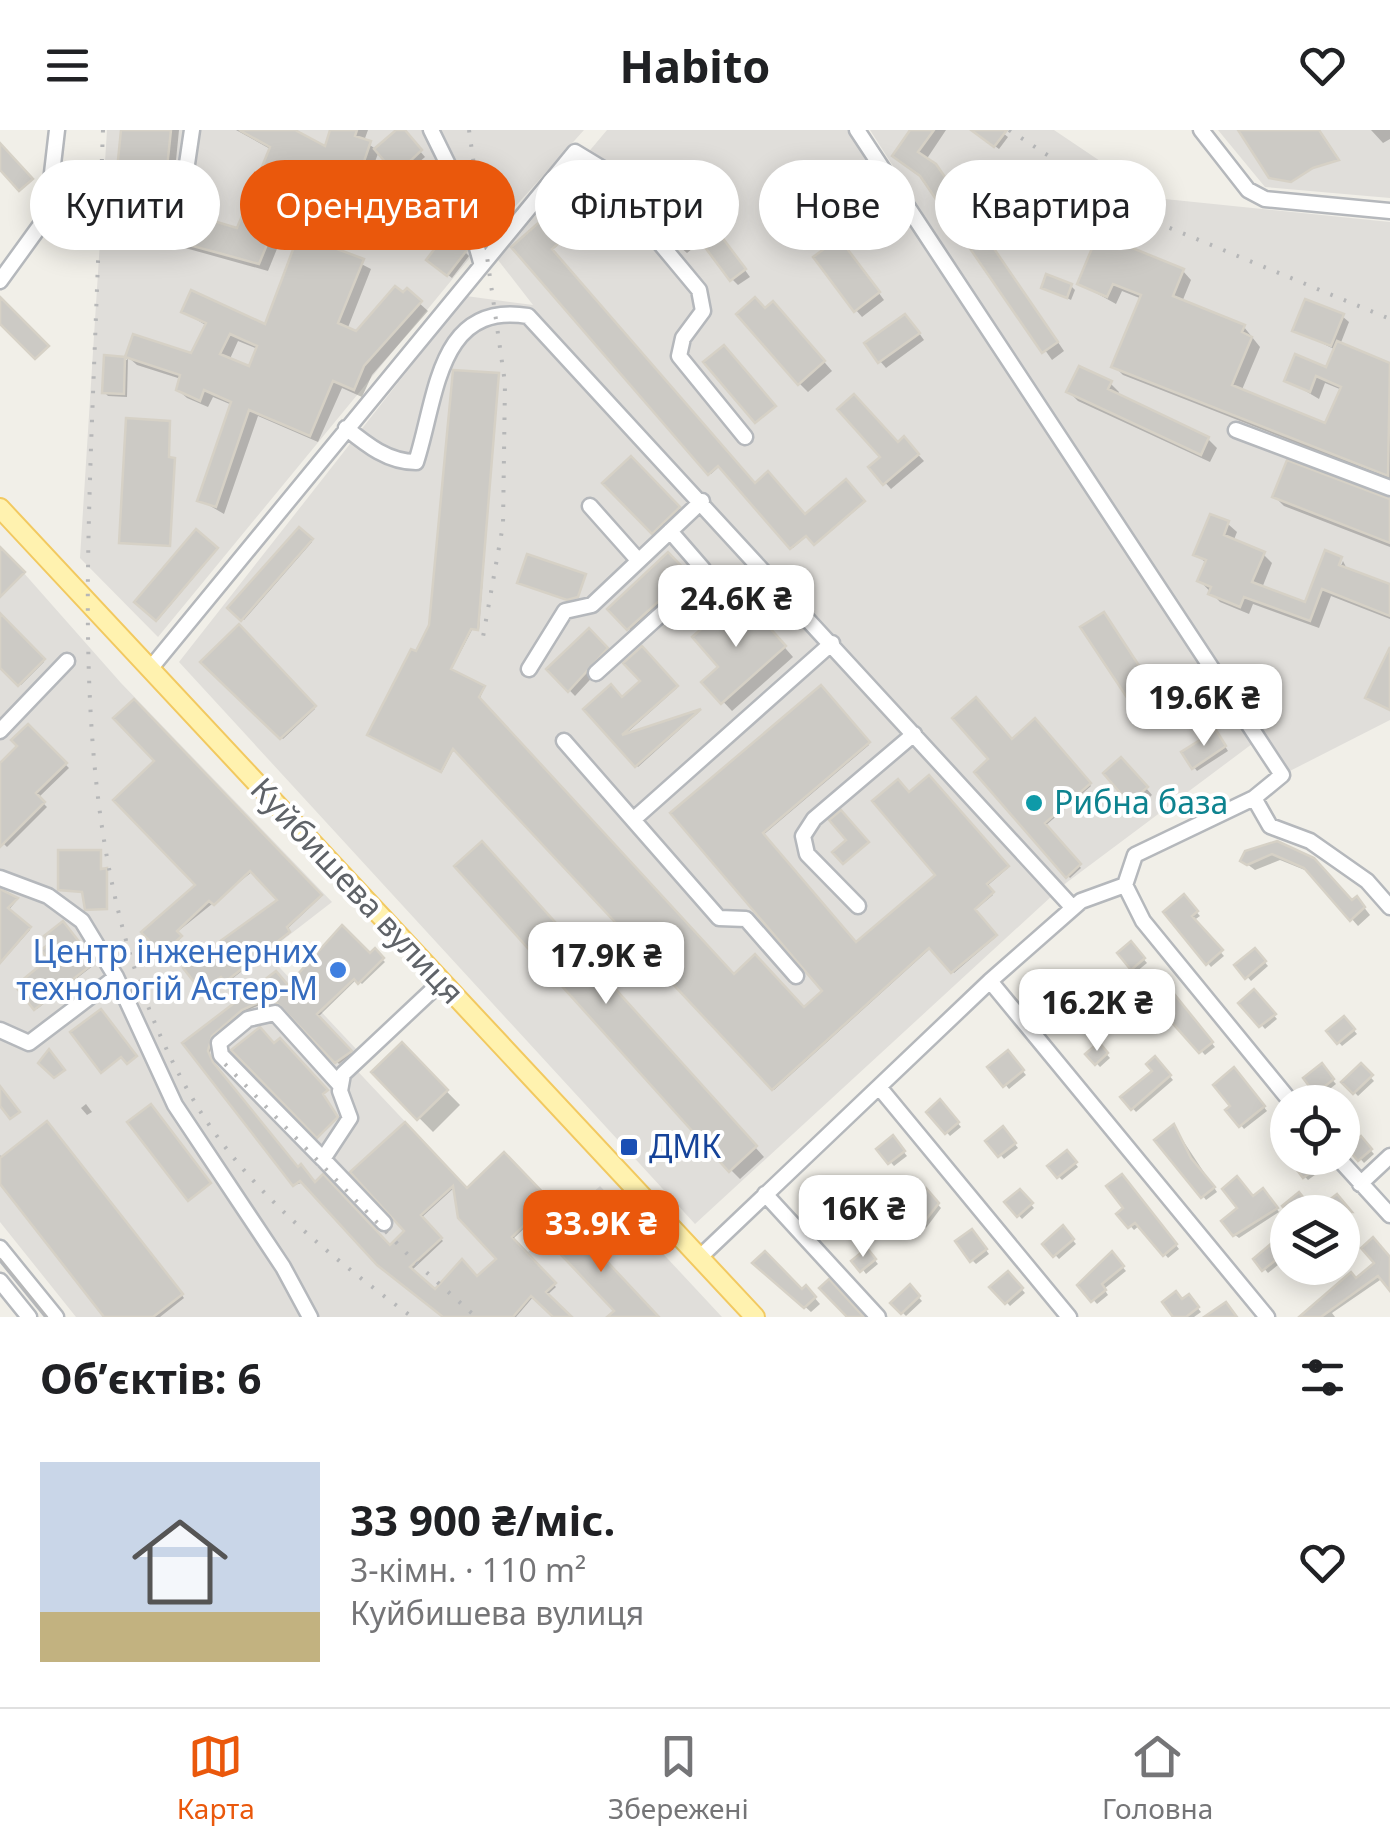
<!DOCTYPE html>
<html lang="uk">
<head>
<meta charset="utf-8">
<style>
	body { margin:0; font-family:"Noto Sans",sans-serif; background:#f6f6f6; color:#202124; height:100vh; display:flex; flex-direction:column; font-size:38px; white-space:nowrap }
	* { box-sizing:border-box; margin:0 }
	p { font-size:32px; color:#757577 }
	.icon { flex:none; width:55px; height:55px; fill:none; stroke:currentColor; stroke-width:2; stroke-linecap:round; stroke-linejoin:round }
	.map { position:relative; height:1187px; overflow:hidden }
	.details { display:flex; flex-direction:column; background:#fff; flex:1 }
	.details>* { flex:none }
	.guide { position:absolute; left:30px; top:30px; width:1330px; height:90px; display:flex; gap:20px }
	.fabs { position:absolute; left:1270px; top:955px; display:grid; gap:20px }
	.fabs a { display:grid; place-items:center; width:90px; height:90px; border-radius:50%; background:#fff; box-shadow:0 5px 25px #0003; font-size:50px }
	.price { position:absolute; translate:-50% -85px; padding:0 22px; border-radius:20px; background:#fff; color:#222; font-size:32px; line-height:65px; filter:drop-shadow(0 2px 5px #0008) }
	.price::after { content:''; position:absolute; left:50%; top:60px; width:30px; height:22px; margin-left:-15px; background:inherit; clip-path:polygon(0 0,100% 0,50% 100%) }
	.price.current { background:#ea580c; color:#fff }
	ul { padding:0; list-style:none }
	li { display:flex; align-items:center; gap:30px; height:250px; padding:0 40px }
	li span { display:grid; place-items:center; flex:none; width:280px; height:200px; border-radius:0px; color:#555 }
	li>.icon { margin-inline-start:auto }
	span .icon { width:120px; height:120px; fill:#fffc; stroke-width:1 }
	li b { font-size:42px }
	h2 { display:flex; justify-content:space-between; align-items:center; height:120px; padding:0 40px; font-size:42px }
	.tag { padding:0 35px; border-radius:45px; background:#fff; box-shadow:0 5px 25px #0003; font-size:35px; line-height:90px }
	.tag.current { background:#ea580c; color:#fff }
	header { display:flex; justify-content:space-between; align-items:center; height:130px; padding:0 40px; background:#fff; font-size:45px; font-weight:700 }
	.menu { display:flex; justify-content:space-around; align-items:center; height:140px; border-top:2px solid #e0e0e0; background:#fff; font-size:28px; color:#757577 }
	.menu a { display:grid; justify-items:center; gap:5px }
	.menu .current { color:#ea580c }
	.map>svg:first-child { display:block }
	.industrial { fill:#e0deda }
	.shadow { fill:#0003; fill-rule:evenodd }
	.building { fill:#cccac5; stroke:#d6d1c6; stroke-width:2.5; fill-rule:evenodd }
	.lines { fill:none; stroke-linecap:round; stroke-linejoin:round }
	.minor-casing { stroke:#b5b8bc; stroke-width:19 }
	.major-casing { stroke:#f2c960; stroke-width:22 }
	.minor { stroke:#fff; stroke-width:14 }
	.major { stroke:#fff2af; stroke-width:18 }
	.tram { stroke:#b6b7b8; stroke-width:2.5 }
	.rail { stroke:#b6b7b8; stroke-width:4; stroke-dasharray:2.5 12; stroke-linecap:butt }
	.culture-dot { fill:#0f9aa8; stroke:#fff; stroke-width:4 }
	.shop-dot { fill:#3f7fe0; stroke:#fff; stroke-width:4 }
	.transit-dot { fill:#1a4fb4; stroke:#fff; stroke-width:4 }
	.labels { text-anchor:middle; stroke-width:8; stroke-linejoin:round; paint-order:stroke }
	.culture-label { font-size:32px; fill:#0d838f; stroke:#fff; text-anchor:start }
	.street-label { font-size:32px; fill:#5f6368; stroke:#fff }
	.shop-label { font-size:32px; fill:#366cbe; stroke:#fff; text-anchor:end }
	.transit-label { font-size:32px; fill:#164399; stroke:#fff; text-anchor:start }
</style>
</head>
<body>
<header><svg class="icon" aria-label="menu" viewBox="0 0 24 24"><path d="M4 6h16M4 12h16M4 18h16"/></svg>Habito<svg class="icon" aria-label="heart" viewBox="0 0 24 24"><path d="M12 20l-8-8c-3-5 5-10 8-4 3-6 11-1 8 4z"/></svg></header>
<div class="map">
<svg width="1390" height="1187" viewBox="0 0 1390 1187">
	<rect width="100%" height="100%" fill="#f1efe8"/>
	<path class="industrial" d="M107,0H584L478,118L158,507L80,428Z
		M607,0H848L1252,614L1066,753L695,1094L179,532L466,166L533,175L498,130Z
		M870,0H1054L1155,68L1390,92V590L1282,645Z
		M1218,0H1390V68L1265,57Z
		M0,416L121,553L332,772L266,823L358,921L348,931L528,1122L600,1056L722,1187H76L0,1092Z"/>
	<path class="shadow" d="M123,0H179L171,81L239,101L272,20L236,0H290L343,29L337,0H368L364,11L377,20L402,0L425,27L410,40L441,74L429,85L397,52L402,48L379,21L364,61L398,80L385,114L347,99L338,122L371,139L347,200L356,204L407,162L428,181L372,245L362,267L342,258L318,312L258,286L224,384L200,370L232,275L213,267L208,277L187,268L178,260L181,249L137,235L128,227L127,267L108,266L104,262L106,228L127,230L135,207L192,226L207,196L184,182L267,197L323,48L309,40L268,141L178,116L132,112V118L121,117L113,109ZM238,211L258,219L250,240L229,231Z
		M913,0H946L926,30L944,45L1064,221L1052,230L925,49L895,26Z
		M973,0H999L1008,7L999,19Z
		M1371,0H1390V9L1383,13Z
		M590,50L608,72L551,121L754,356L805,388L846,353L864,373L816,414L808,405L793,418L721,335L711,344L514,117Z
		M966,59L1021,60L1027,66L1015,88Z
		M669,79L698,114L687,123L680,117Z
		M712,95L750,147L738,155L732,149Z
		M845,117L884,170L862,187L856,180Z
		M465,122L469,126L452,148L433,133Z
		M1183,141L1191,150L1182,172L1244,197L1260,217L1241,262L1326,297L1342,260L1325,253L1319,269L1287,250L1328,241L1336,220L1295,200L1342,186L1349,192L1340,215L1390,236V350L1123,245L1114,236L1142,169L1122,161L1116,174L1080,154Z
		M1071,156L1075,160L1071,170L1044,157Z
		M766,181L782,183L832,241L808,262L799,253Z
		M912,193L924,210L886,238L880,231Z
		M498,246L479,500H472L450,542L484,559L479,570L734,847L804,880L825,861L673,684L821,558L869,615L762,706L856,815L939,745L909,666L929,649L1008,738L986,757L993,765L974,781L996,807L954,843L932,817L774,960L455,617L442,642L370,604L432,495Z
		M1110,253L1119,262L1117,266L1208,309L1217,318L1210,332L1078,271L1069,262Z
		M904,310L924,331L891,359L872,338Z
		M631,329L687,387L662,411L606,353Z
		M1275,367L1390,373V417L1284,376Z
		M1228,394L1237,402L1233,412L1263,424L1272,433L1262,458L1307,475L1327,423L1341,430L1336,447L1343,431L1348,441L1390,457V489L1331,466L1319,498L1253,474L1249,484L1220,472L1200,451L1207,434L1196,424Z
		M299,400L312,412L244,490L230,478Z
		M197,402L217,420L158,490L137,472Z
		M668,425L694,452L635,505L611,480Z
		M1104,485L1156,561L1136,574L1130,568Z
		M0,487L44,532L21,555L0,534Z
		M758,487L793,527L732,581L705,552L722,537L737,489Z
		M239,497L315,579L283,609L203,532Z
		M589,502L612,526L575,566L549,539Z
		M642,519L677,558L620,609L699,582L638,637L586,579L622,570L643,552Z
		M134,572L321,767L286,800L289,804L228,852L223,846L205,861L187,838L281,770L253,741L176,803L181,808L165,823L145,802L198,756Z
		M1035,592L1091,656L1045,696L1081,738L1070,748L977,642Z
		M28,597L69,638L38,668L47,677L7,717L0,710V636L21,616Z
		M1219,607L1228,621L1197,641L1194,637Z
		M1128,637L1152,665L1137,678L1107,643Z
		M1277,713L1358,781L1363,776L1370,785L1358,796L1312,743L1280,730L1255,740L1243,731Z
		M491,723L764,1027L740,1049L731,1040Z
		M0,762L17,770L8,781L30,800L0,834Z
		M1184,768L1200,786L1193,791L1224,826L1211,837L1166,782Z
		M63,794L94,835L37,879L19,856L52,830Z
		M1131,815L1147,833L1136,842L1121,823Z
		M1255,821L1268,836L1251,851L1238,836Z
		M375,822L385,832L362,854L357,849L317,888L352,924L339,934L275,868L244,882L214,907L209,926L298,1040L390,1118L408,1101L405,995L467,1062L504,1026L550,1074L512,1110L556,1157L546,1166H534L516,1187H445L304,1052L295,1055L186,913L276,844L288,858ZM455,1057L499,1129L477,1149L435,1163L411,1141L443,1111L421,1088Z
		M1254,862L1277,889L1265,899L1242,873Z
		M1175,869L1215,917L1205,925L1163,878Z
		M1067,875L1081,891L1070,901L1055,885Z
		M1344,889L1357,904L1342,916L1329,901Z
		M1098,915L1110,928L1100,937L1088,924Z
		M402,916L460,975L433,1002L374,942Z
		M1007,923L1026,945L1009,959L991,937Z
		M1155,929L1173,950L1136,982L1123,967L1155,941Z
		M1321,937L1336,954L1321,966L1307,949Z
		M1361,937L1374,951L1358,966L1345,952Z
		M1234,941L1267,981L1244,999L1229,980L1234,976Z
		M940,973L961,997L950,1006L929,982Z
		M86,974L92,982L87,985L81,978Z
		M1174,997L1217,1062L1206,1070L1203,1066Z
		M50,998L184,1168L160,1187H106L0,1055V1025L3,1029Z
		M1003,1000L1018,1018L1004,1029L989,1012Z
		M893,1009L907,1026L894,1036L879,1019Z
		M1361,1010L1374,1024L1364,1033L1351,1018Z
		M1067,1023L1078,1037L1062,1050L1050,1037Z
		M1288,1028H1307L1319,1042L1308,1050Z
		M1125,1051L1179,1119L1168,1128L1140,1095L1134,1100L1120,1084L1126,1079Z
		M926,1062L941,1078L926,1098L908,1078Z
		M1020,1062L1034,1078L1022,1089L1008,1073Z
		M1266,1065L1279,1082L1239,1108L1235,1105L1254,1069Z
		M1337,1068L1353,1087L1342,1096V1082L1322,1080Z
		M822,1069L833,1080L821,1091L811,1079Z
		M1063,1099L1076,1114L1059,1129L1045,1114Z
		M975,1106L989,1124L976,1134L972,1130Z
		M1272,1116L1284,1130L1268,1143L1256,1129Z
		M867,1121L878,1134L866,1144L856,1130Z
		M1112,1125L1126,1141L1104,1159L1108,1165L1097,1174L1081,1156Z
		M1390,1131V1157L1383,1148L1332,1183L1335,1187H1304L1377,1133Z
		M756,1133L802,1162L806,1158L820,1174L811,1182Z
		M1298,1138H1315L1305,1145Z
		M1008,1144L1025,1163L1010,1176L993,1157Z
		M910,1158L922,1171L906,1186L893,1173Z
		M1188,1167L1201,1182L1194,1187H1176Z"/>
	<path class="building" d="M121,0H171L163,76L237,98L270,17L239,0H295L325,16L330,0H357L355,6L371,11L356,55L391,69L377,107L338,92L329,116L364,129L338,193L356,201L395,156L403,162L407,158L422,171L364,236L354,260L333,251L310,306L249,280L216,377L197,371L231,272L204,260L200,271L176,260L180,245L125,227L133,204L191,223L206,193L181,182L191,160L265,194L321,45L300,34L259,134L167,109L125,104L124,111L110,110ZM230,204L257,216L249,236L220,224Z
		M396,0H405L422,20L407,34L437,67L422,81L394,51L398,47L374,19Z
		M910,0H934L918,22L936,34L1058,212L1042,223L920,46L892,26Z
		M971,0H1007L994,17Z
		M1238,0H1319L1339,30L1313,38L1291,52L1269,48Z
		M0,13L33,49L19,61L0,40Z
		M977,33L1022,58L1008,84L963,60Z
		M590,47L609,69L552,119L755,353L768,341L805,384L846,349L865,371L814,415L806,406L790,419L718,336L708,345L511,117Z
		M663,69L693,107L678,119L648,82Z
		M706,86L746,139L730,151L690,97Z
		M446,104L467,120L447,146L426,130Z
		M1098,104L1184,139L1173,166L1245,195L1242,202L1252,207L1232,255L1325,293L1341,257L1316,246L1310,262L1284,251L1295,224L1326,237L1337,211L1390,233L1388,346L1111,237L1141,165L1113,154L1107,167L1077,154Z
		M839,108L880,162L854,182L813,127Z
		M1046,144L1072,154L1067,168L1041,158Z
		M0,167L49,216L35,229L0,194Z
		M755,167L765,178L773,171L825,231L798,255L736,184Z
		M1305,169L1344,184L1331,216L1292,201Z
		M905,184L920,203L878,233L864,213Z
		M724,215L776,276L755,293L703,232Z
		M104,225L125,227L124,264L102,263Z
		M1079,236L1112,251L1108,259L1209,307L1201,325L1066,262Z
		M453,240L499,243L478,500L471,499L451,539L485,556L479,567L734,844L755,824L804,877L822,861L670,683L821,555L870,612L763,703L856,812L935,745L872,671L898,649L909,662L929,645L1009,736L987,754L994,762L975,779L997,805L951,843L929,818L772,960L453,619L441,642L367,605L411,519L416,521L429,495Z
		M854,264L898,312L904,306L919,324L883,355L868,337L880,327L837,279Z
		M126,288L170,291L169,327L175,328L170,416L119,413Z
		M631,326L680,377L652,404L602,353Z
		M1287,330L1390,369V413L1272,367Z
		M1210,384L1229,391L1224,405L1265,422L1252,452L1305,472L1325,420L1342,427L1339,435L1390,454V486L1322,459L1310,491L1244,467L1240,477L1208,464L1211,457L1197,451L1206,430L1193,425Z
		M299,397L313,409L241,491L227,478Z
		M196,399L218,418L156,491L134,472Z
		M0,417L25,442L0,467Z
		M668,422L689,444L627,500L607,479Z
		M527,424L586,444L578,467L567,470L517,453Z
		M749,475L786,516L721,574L701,552L718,537L692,507L728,476L737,486Z
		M1104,482L1151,554L1128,569L1080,497Z
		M0,483L45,529L18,556L0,538Z
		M239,494L316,576L280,609L200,532Z
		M589,498L608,518L568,562L546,539Z
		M642,516L678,556L622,605L701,579L635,637L583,579L611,554L622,567L640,551L623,533Z
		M1390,517V580L1365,568Z
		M976,567L1012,609L1035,588L1091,653L1045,693L1081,734L1066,748L974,642L988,629L952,588Z
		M134,569L322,765L287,797L290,802L225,852L221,847L202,862L183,838L277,770L250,741L214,775L209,771L177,801L182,806L162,824L141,802L195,755L113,670L154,631L113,588Z
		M28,594L67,633L36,663L45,672L0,717V633L17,616L11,610Z
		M1216,600L1226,616L1192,639L1181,622Z
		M1121,627L1148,657L1129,673L1103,643Z
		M841,680L869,712L843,734L832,722L846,710L829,690Z
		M482,711L757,1016L729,1042L454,736Z
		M1277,711L1314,728L1352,770L1357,766L1365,777L1350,791L1304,738L1272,724L1247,735L1240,731L1245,721Z
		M58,720H101V739L107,738V779L85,780L82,762L58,760Z
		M0,759L18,768L8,778L31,797L0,833Z
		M1184,764L1198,781L1192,786L1223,820L1206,835L1163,782Z
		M63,791L95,832L34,880L15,856L48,829L41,820L50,813L44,806Z
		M342,795L370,823L375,818L384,828L358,854L354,849L317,884L352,921L335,933L271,867L242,880L212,906L208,921L213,932L298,1037L301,1034L315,1052L323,1044L390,1115L404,1101L350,1042L405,992L467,1058L504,1022L550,1070L512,1107L556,1153L546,1162L572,1187H553L531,1166L513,1187H443L377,1135L300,1051L293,1056L182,913L276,841L288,855ZM453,1056L458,1088L496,1129L477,1146L462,1129L435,1159L410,1137L442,1108L421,1085Z
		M1131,811L1145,828L1131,840L1117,823Z
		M1255,818L1266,831L1245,849L1234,835Z
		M1254,859L1276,884L1259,897L1238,873Z
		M1175,865L1213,912L1199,923L1159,878Z
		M1067,871L1079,886L1064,899L1052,884Z
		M101,879L137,926L127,934L121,927L101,943L70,902Z
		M1344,886L1355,899L1337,914L1326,901Z
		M260,897L274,913L280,908L328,960L323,964L338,987L317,1008L231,920Z
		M402,912L448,960L417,990L371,942Z
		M1099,912L1108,923L1095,935L1085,924Z
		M49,919L65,940L54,948L38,933Z
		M1008,920L1024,940L1003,957L987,937Z
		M1155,926L1171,945L1131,980L1120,967L1152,941L1146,934Z
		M1322,933L1334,949L1315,964L1303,948Z
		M1361,933L1373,945L1353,964L1341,952Z
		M1234,937L1265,976L1239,997L1225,980L1230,976L1213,955Z
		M0,956L20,982L10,989L0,976Z
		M940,969L959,992L945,1004L926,982Z
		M151,974L211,1053L188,1071L127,992Z
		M47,991L183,1164L153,1187H104L0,1054V1028Z
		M1174,994L1191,1028L1215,1057L1201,1068L1154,1010Z
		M1003,996L1016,1013L998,1027L985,1011Z
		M893,1005L905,1021L888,1034L876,1019Z
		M1361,1006L1372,1019L1358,1031L1347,1018Z
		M1067,1020L1077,1032L1057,1048L1047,1036Z
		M1288,1028H1310L1318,1037L1303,1048Z
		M1122,1044L1177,1114L1163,1126L1135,1093L1128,1098L1116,1084L1123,1078L1106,1056Z
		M1237,1046L1253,1066L1263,1058L1278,1078L1233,1106L1221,1091L1237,1078L1222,1059Z
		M926,1058L939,1073L921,1096L905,1077Z
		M1020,1059L1033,1073L1017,1087L1004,1072Z
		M1299,1062L1311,1077L1304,1082H1287L1282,1076Z
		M1337,1064L1352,1082H1314Z
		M822,1065L831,1075L816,1089L807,1079Z
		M851,1076L865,1091L855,1101L840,1086Z
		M571,1093L659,1187H607L614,1181L550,1113Z
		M1063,1095L1074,1109L1053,1127L1042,1114Z
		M972,1099L987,1119L970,1132L955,1111Z
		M1373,1107L1390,1127V1161L1378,1146L1321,1187H1299L1351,1142L1356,1148L1374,1133L1361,1118Z
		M1272,1113L1282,1125L1262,1141L1253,1129Z
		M867,1118L876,1129L860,1142L851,1131Z
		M765,1121L802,1159L806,1155L816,1167L804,1178L752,1133Z
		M1112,1121L1124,1136L1102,1154L1106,1160L1091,1172L1077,1155Z
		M1008,1141L1023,1158L1005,1174L989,1157Z
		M829,1149L864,1187H847L819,1158Z
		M910,1154L920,1166L901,1184L890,1173Z
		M1176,1161L1182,1169L1189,1164L1199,1177L1186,1187H1173L1162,1172Z
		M1226,1172L1237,1187H1204Z"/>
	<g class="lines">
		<g class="minor-casing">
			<path id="minor" d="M431,0L461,61L481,132
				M1201,0L1248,60L1265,69L1390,81
				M183,61L192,0
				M0,151L47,86L57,0
				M346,298C367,315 388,332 416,332C437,268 437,171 528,186L1073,778
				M1236,300L1390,358
				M590,376L638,430
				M150,539L575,22L608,42L634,82L699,160L703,181L683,208L679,226L745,307
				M529,539L565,481L592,475L702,371
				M596,543L701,448L703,439L670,401
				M0,601L67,531
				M564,611L719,788L746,789L796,846
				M1254,668L1270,696L1310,711L1367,751L1390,777
				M634,689L832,513
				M0,748L48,766L82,791L116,847L175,975L283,1137L310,1187
				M1125,755L1143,791L1291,972
				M858,776L807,724L803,706L814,689L914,604
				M990,851L1267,1187
				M0,900L29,913L116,847
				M879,957L1069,1187
				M1338,1028L1390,1085
				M323,1029L221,925L219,913L248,889L275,883L339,954
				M1360,1054L1390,1026
				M765,1064L878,1187
				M384,1093L323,1029L350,988L340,961L343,944L442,851
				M0,1118L56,1187
				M700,1127L990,851L1081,771L1125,755L1135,725L1254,668L1282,645L857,0
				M0,1151L29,1187"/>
		</g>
		<g class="major-casing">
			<path id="major" d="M0,378L755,1187"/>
		</g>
		<use href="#minor" class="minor"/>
		<use href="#major" class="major"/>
		<path class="tram" d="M0,1129L47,1187"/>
		<path class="rail" d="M103,0C99,106 95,211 91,317C84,538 78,775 194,971C247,1061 330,1126 412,1187
			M469,0L505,253L503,395L483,507
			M1009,0L1141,86L1390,189
			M225,934L414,1131L476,1187"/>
	</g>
	<circle class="culture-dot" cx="1034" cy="673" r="10"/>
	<circle class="shop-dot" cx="338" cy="840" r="10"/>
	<rect class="transit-dot" x="619" y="1007" width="20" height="20" rx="5"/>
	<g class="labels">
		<g class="culture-label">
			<text x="1054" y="684">Рибна база</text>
		</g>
		<g class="street-label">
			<text transform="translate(357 761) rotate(47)" y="11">Куйбишева вулиця</text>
		</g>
		<g class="shop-label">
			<text x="318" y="833">Центр інженерних<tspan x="318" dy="37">технологій Астер-М</tspan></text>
		</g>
		<g class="transit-label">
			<text x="649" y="1028">ДМК</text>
		</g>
	</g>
</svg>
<div class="fabs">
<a><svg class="icon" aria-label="locate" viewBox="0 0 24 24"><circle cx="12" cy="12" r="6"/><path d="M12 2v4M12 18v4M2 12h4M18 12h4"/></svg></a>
<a><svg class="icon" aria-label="layers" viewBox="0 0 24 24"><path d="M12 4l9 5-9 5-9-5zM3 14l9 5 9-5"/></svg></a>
</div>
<b class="price" style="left:736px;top:520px">24.6K ₴</b>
<b class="price" style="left:1204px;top:619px">19.6K ₴</b>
<b class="price" style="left:606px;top:877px">17.9K ₴</b>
<b class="price" style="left:1097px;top:924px">16.2K ₴</b>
<b class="price" style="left:863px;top:1130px">16K ₴</b>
<b class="price current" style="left:601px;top:1145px">33.9K ₴</b>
<div class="guide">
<a class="tag">Купити</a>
<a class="tag current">Орендувати</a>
<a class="tag">Фільтри</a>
<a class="tag">Нове</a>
<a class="tag">Квартира</a>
</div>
</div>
<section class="details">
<h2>Об’єктів: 6<svg class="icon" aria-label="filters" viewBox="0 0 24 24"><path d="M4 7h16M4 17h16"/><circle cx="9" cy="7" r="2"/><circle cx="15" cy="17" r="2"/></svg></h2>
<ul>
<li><span style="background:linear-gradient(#c9d6e8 75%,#c2b280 0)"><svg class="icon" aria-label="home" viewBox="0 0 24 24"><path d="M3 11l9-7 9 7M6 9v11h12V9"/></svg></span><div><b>33 900 ₴/міс.</b><p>3-кімн. · 110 m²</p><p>Куйбишева вулиця</p></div><svg class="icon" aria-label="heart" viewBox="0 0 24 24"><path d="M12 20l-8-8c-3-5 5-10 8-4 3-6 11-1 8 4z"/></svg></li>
</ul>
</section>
<nav class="menu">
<a class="current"><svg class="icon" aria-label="map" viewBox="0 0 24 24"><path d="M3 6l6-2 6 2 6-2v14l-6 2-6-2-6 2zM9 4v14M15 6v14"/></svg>Карта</a>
<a><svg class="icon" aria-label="saved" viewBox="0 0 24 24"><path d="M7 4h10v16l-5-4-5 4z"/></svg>Збережені</a>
<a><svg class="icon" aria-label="home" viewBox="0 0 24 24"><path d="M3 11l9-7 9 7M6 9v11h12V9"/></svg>Головна</a>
</nav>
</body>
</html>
